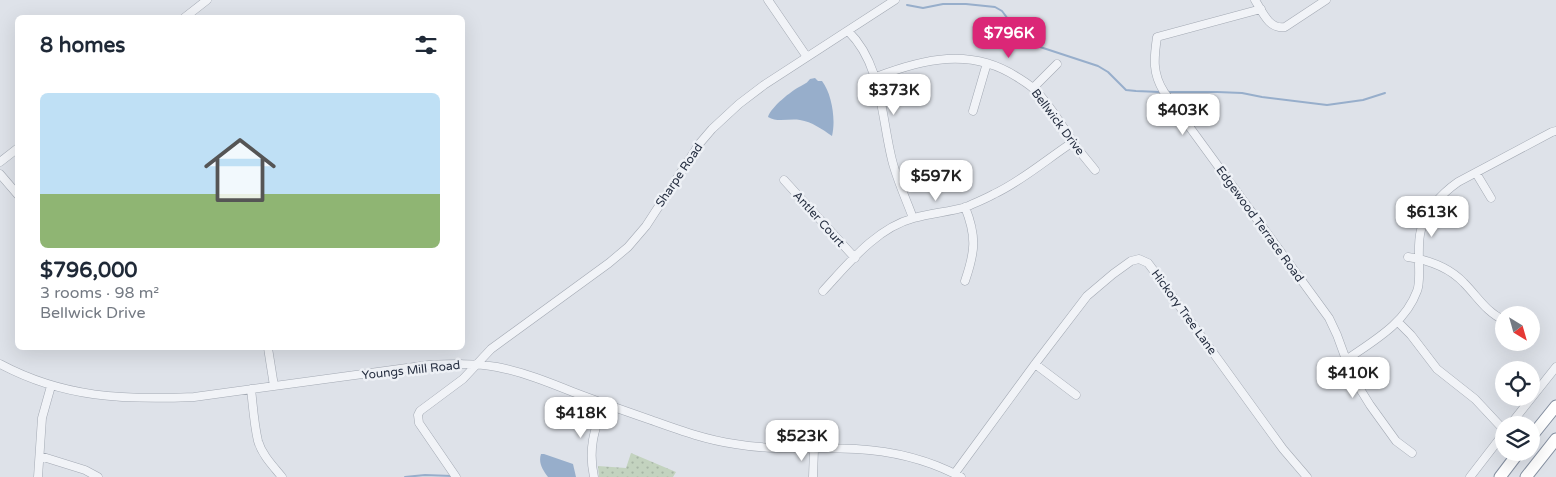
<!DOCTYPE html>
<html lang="en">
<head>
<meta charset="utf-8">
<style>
	body { margin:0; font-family:"Varela Round",sans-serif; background:#f2f2f3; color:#1f2937; height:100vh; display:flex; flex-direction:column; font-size:19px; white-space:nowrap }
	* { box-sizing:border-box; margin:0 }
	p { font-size:16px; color:#747a83 }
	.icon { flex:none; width:28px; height:28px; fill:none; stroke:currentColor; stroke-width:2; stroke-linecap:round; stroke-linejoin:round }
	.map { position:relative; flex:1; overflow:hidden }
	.drawer { position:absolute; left:15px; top:15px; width:450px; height:335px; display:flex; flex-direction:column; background:#fff; border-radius:8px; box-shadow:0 5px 20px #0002 }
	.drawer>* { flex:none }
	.needle { width:32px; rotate:143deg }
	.fabs { position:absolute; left:1495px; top:306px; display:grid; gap:10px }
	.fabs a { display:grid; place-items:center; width:45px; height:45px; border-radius:50%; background:#fff; box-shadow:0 5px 20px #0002; font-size:25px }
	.price { position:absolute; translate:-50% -42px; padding:0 11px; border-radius:10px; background:#fff; color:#222; font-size:16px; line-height:32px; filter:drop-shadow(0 1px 2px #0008) }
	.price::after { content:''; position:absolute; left:50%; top:30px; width:15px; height:11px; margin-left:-8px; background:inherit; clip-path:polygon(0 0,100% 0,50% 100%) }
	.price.selected { background:#db2777; color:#fff }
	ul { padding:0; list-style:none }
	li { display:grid; align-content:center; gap:10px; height:265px; padding:0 25px }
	li span { display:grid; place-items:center; height:155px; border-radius:8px; color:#555 }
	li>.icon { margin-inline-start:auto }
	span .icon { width:90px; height:90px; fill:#fffc; stroke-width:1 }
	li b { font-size:21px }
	h2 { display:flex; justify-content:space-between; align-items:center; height:60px; padding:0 25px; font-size:21px }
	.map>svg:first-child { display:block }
	.park { fill:url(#park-dots) }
	.water { fill:#97aecb }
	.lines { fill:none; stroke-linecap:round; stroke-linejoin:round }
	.stream { stroke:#97aecb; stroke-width:2 }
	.minor-casing { stroke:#a3a9b3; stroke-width:9 }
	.highway-casing { stroke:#858fa0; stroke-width:13 }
	.minor { stroke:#f1f3f7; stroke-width:8 }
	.highway { stroke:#fff; stroke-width:11 }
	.labels { text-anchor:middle; stroke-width:5; stroke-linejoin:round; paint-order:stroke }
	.street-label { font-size:12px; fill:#262f41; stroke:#eef1f6 }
</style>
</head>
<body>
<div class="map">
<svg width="1556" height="477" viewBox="0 0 1556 477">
	<defs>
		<pattern id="park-dots" width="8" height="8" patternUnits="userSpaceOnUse" patternTransform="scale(1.25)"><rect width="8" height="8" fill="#c3d3bf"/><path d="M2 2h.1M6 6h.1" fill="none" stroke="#a7b5a5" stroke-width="1.8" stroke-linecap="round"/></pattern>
	</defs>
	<rect width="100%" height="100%" fill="#dee2e9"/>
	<path class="park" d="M631,453L676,472L673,477H599L598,466L626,468Z"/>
	<path class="water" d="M815,78L818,81H822C832,94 836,120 832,136C822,129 812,122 800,120C789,118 778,123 768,117C771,107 791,91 801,86C806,83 807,83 810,79Z
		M541,454H544L573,464L576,477H548C543,470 538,463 541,454Z"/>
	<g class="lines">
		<path class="stream" d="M907,5L923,8L943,4H966L995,7L1002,11L1020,35L1031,44L1098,66L1108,72L1126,90L1136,91L1160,92
			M1167,92H1217L1242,93L1262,97L1327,105L1363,100L1385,93
			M405,477L425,475L452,476"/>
		<g class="minor-casing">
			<path id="minor" d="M768,0L807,57
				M1255,0C1262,11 1269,30 1285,27L1326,0
				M1261,9L1157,37C1154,58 1152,73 1164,92L1329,318L1337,335L1352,376L1370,405L1396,441L1412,453
				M184,18L207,0
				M848,31C882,64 881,116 892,160C897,180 906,199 913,218
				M876,77C923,59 971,47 1017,77C1025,82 1032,86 1038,93C1051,107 1061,124 1071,139C1078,150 1087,160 1095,170
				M1033,88L1057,64
				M973,111L987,63
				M0,162L18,148
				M1476,173L1491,198
				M0,174L18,195
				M784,180L855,258
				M1408,257C1428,260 1450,268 1464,283C1477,296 1487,313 1504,320
				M965,281C975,252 977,237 965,207
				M823,291C848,264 876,228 914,218C931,213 949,212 966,207C975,203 985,199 994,194C1022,181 1047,159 1073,142
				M1398,322L1411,335L1437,369L1475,399L1504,430
				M268,348L274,386
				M1346,360C1373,341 1405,324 1417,291C1420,284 1419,273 1419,264C1419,254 1418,240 1421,230C1427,209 1441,194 1458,182L1552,132L1556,131
				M0,364C64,398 123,400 194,397L429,365C452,364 475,363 497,367C523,372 548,382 573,392C599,402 625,411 651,420C679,430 706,440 735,444C775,451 816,447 856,449C893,451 929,460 961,477
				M1035,364L1076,395
				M251,389C253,406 254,424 258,441C262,455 273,466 282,477
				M1510,425L1556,367
				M40,456L85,470L98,477
				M955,473L1035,364L1087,296L1113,274L1131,261L1139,259L1148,263L1154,271L1283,449L1307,477
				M38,477L42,418L51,386
				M456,477L419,423L418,415L420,411L463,379L491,349L609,263L628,247L646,226L700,143L712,129L739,104L764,85L895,0
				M594,477C588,449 594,430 604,404
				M813,477L814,449
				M1470,477L1504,433"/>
		</g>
		<g class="highway-casing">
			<path id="highway" d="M1531,437L1556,406
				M1500,477L1519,452
				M1526,477L1556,439"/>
		</g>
		<use href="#minor" class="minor"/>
		<use href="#highway" class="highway"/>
	</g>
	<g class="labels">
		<g class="street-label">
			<text transform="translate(1058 122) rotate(53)" y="4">Bellwick Drive</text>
			<text transform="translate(679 175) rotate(-56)" y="4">Sharpe Road</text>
			<text transform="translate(819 219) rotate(48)" y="4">Antler Court</text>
			<text transform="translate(1260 224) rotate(54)" y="4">Edgewood Terrace Road</text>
			<text transform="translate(1184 312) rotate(54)" y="4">Hickory Tree Lane</text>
			<text transform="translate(411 370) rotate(-6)" y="4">Youngs Mill Road</text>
		</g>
	</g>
</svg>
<div class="fabs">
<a><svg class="needle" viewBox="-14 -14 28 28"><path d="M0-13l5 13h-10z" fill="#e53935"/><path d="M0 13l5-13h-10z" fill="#747a83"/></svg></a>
<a><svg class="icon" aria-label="locate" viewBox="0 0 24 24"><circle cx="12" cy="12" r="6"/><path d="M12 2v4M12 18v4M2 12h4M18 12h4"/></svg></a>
<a><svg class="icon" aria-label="layers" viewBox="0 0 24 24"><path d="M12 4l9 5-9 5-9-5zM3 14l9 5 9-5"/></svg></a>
</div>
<b class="price selected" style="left:1009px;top:59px">$796K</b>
<b class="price" style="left:894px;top:116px">$373K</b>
<b class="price" style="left:1183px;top:136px">$403K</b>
<b class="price" style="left:936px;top:202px">$597K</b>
<b class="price" style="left:1432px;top:238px">$613K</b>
<b class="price" style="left:1353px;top:399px">$410K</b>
<b class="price" style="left:581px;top:439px">$418K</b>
<b class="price" style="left:802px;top:462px">$523K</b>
<section class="drawer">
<h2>8 homes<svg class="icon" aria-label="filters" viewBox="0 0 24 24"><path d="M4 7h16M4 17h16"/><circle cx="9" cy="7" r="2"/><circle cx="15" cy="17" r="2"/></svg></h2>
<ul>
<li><span style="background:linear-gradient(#bfe0f5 65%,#8fb573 0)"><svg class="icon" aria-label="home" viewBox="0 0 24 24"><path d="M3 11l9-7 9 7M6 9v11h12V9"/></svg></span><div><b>$796,000</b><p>3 rooms · 98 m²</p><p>Bellwick Drive</p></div></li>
</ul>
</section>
</div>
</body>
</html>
